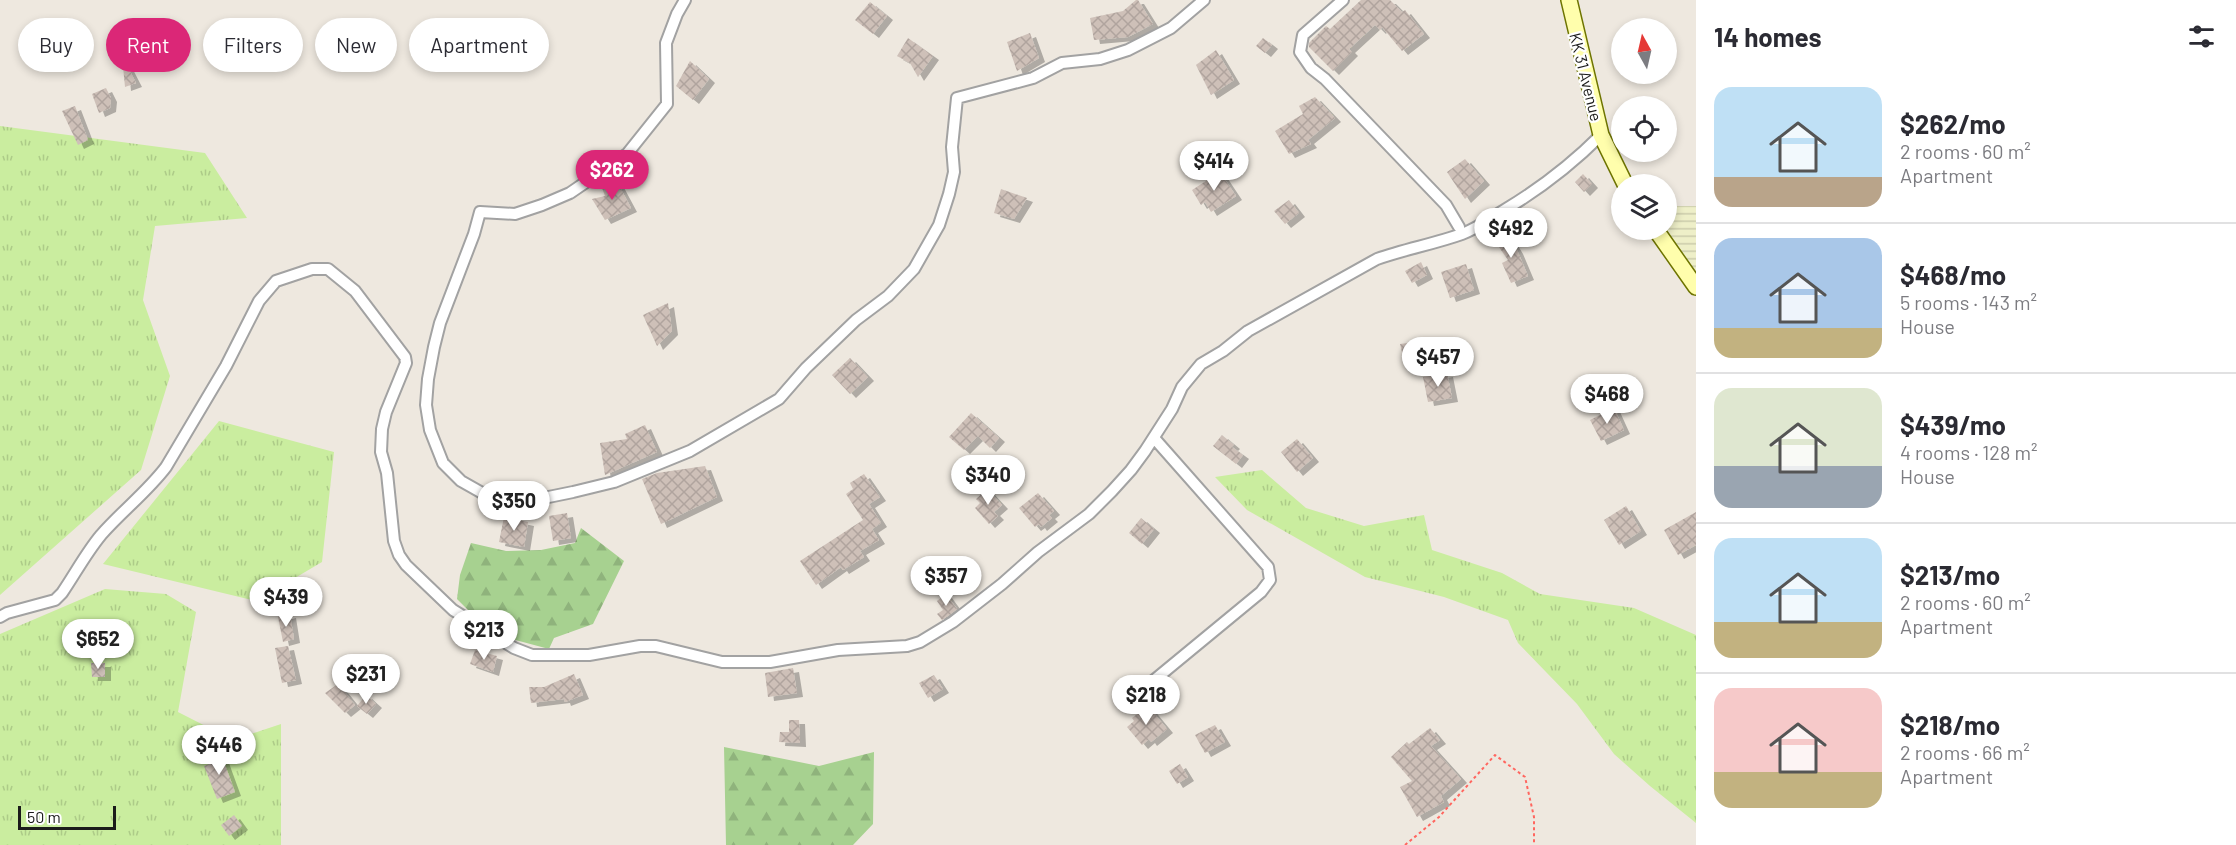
<!DOCTYPE html>
<html lang="en">
<head>
<meta charset="utf-8">
<style>
	body { margin:0; font-family:Barlow,sans-serif; background:#f2f2f3; color:#2b2b33; height:100vh; display:flex; flex-direction:column; font-size:22px; white-space:nowrap }
	* { box-sizing:border-box; margin:0 }
	p { font-size:20px; color:#7c7c81 }
	.icon { flex:none; width:33px; height:33px; fill:none; stroke:currentColor; stroke-width:2; stroke-linecap:round; stroke-linejoin:round }
	.map { position:relative; flex:1; overflow:hidden }
	.details { display:flex; flex-direction:column; background:#fff; width:540px }
	.details>* { flex:none }
	.banner { position:absolute; left:18px; top:18px; width:570px; height:54px; display:flex; gap:12px }
	.needle { width:39px; rotate:352deg }
	.buttons { position:absolute; left:1611px; top:18px; display:grid; gap:12px }
	.buttons a { display:grid; place-items:center; width:66px; height:66px; border-radius:50%; background:#fff; box-shadow:0 3px 9px #0003; font-size:30px }
	.scale { position:absolute; left:18px; bottom:15px; width:98px; box-sizing:border-box; padding-left:6px; border:3px solid #1b1b1b; border-top:0; font-size:16px; line-height:21px; white-space:nowrap; color:#1b1b1b; -webkit-text-stroke:4px #fff; paint-order:stroke }
	.price { position:absolute; translate:-50% -51px; padding:0 14px; border-radius:21px; background:#fff; color:#222; font-size:20px; line-height:39px; filter:drop-shadow(0 2px 3px #0008) }
	.price::after { content:''; position:absolute; left:50%; top:36px; width:18px; height:14px; margin-left:-9px; background:inherit; clip-path:polygon(0 0,100% 0,50% 100%) }
	.price.on { background:#db2777; color:#fff }
	ul { padding:0; list-style:none }
	li { display:flex; align-items:center; gap:18px; height:150px; padding:0 18px }
	li+li { border-top:2px solid #e1e1e2 }
	li span { display:grid; place-items:center; flex:none; width:168px; height:120px; border-radius:18px; color:#555 }
	li>.icon { margin-inline-start:auto }
	span .icon { width:72px; height:72px; fill:#fffc; stroke-width:1 }
	li b { font-size:26px }
	h2 { display:flex; justify-content:space-between; align-items:center; height:72px; padding:0 18px; font-size:26px }
	.chip { padding:0 21px; border-radius:27px; background:#fff; box-shadow:0 3px 9px #0003; font-size:21px; line-height:54px }
	.chip.on { background:#db2777; color:#fff }
	main { display:flex; flex:1; min-height:0 }
	.map>svg:first-child { display:block }
	.farmland { fill:url(#farmland-rules) }
	.grass { fill:url(#grass-tufts) }
	.forest { fill:url(#forest-firs) }
	.building { fill:url(#building-cross-hatch); filter:url(#shadow) }
	.lines { fill:none; stroke-linecap:round; stroke-linejoin:round }
	.minor-casing { stroke:#a2a2a2; stroke-width:14 }
	.secondary-casing { stroke:#6e7400; stroke-width:18 }
	.path { stroke:#ff665f; stroke-width:2; stroke-dasharray:3 3; stroke-linecap:butt }
	.minor { stroke:#fff; stroke-width:10 }
	.secondary { stroke:#fffeac; stroke-width:15 }
	.labels { text-anchor:middle; stroke-width:4.5; stroke-linejoin:round; paint-order:stroke }
	.street-label { font-size:16px; fill:#1b1b1b; stroke:#fff }
</style>
</head>
<body>
<main>
<div class="map">
<svg width="1696" height="845" viewBox="0 0 1696 845">
	<defs>
		<pattern id="farmland-rules" width="6" height="5" patternUnits="userSpaceOnUse" patternTransform="scale(1.5)"><rect width="6" height="5" fill="#eeefc8"/><path d="M0 2.5h6" fill="none" stroke="#ccccab"/></pattern>
		<pattern id="grass-tufts" width="24" height="20" patternUnits="userSpaceOnUse" patternTransform="scale(1.5)"><rect width="24" height="20" fill="#caed9f"/><path d="M3 7l-1-3M5 7V3M7 7l1-3M15 17l-1-3M17 17v-4M19 17l1-3" fill="none" stroke="#adcb88"/></pattern>
		<pattern id="forest-firs" width="22" height="20" patternUnits="userSpaceOnUse" patternTransform="scale(1.5)"><rect width="22" height="20" fill="#a7d190"/><path d="M5 1l3.5 6h-7zM16 11l3.5 6h-7z" fill="#8fb37c"/></pattern>
		<pattern id="building-cross-hatch" width="8" height="8" patternUnits="userSpaceOnUse" patternTransform="scale(1.5)"><rect width="8" height="8" fill="#cec0b8"/><path d="M0 0l8 8M0 8l8-8" fill="none" stroke="#b0a49e"/></pattern>
		<filter id="shadow"><feDropShadow dx="6" dy="4" stdDeviation="0" flood-color="#0004"/></filter>
	</defs>
	<rect width="100%" height="100%" fill="#eee8df"/>
	<path class="farmland" d="M1667,206H1696V282L1657,230H1666Z"/>
	<path class="grass" d="M0,126L205,153L247,218L155,226L143,300L170,376L141,470L0,595Z
		M219,421L334,452L322,562L256,601L103,564Z
		M1262,470L1306,508L1364,526L1424,515L1432,550L1502,573L1540,594L1634,608L1696,635V823L1650,786L1614,754L1577,704L1518,643L1508,620L1444,597L1365,577L1247,510L1215,477Z
		M105,589L166,594L196,612L178,712L233,740L281,724V845H0V634Z"/>
	<path class="forest" d="M581,528L624,561L593,624L554,638L549,649L508,638L474,616L457,599L460,575L471,543L506,551L541,550L575,543Z
		M724,747L819,766L874,752L873,824L853,845H726Z"/>
	<path class="building" d="M1136,0H1138L1153,24L1128,37L1094,40L1090,18L1123,11Z
		M1361,0H1390L1402,12L1405,10L1424,34L1402,51L1382,27L1380,30L1375,25L1349,49L1352,52L1333,71L1309,47V43L1326,26L1330,29Z
		M870,2L887,16L873,34L855,20Z
		M1030,33L1039,58L1017,71L1007,42Z
		M908,38L933,56L918,77L910,63L897,56Z
		M1263,38L1272,45L1265,53L1256,46Z
		M1216,50L1234,80L1211,95L1196,65Z
		M122,56L136,83L125,87Z
		M690,61L709,79L693,100L676,86Z
		M106,88L111,98L110,108L99,113L92,94Z
		M1315,97L1335,118L1308,140L1311,144L1289,154L1275,131L1303,114L1299,106Z
		M75,106L88,140L78,145L62,111Z
		M1465,159L1484,181L1465,199L1447,172Z
		M1220,172L1236,196L1211,212L1205,202L1201,205L1192,190Z
		M1583,174L1592,184L1584,192L1575,182Z
		M616,180L631,208L605,220L592,199L605,196L601,185Z
		M1001,189L1027,198L1014,219L994,213Z
		M1289,200L1299,213L1285,224L1274,211Z
		M1506,232L1517,250L1528,276L1511,283L1502,263L1508,260L1494,240Z
		M1421,262L1427,275L1412,283L1405,271Z
		M1466,264L1474,290L1450,298L1441,272Z
		M668,303L672,331L657,346L643,315Z
		M1415,342L1417,362L1405,364L1400,344Z
		M850,358L868,377L850,394L832,375Z
		M1447,373L1452,398L1428,402L1423,377Z
		M1614,408L1624,430L1601,441L1590,420Z
		M971,413L999,438L990,448L978,436L964,450L949,437Z
		M645,425L657,452L605,475L600,443L627,439L625,434Z
		M1222,435L1234,445L1232,447L1243,455L1236,464L1213,446Z
		M1297,439L1313,458L1297,472L1281,452Z
		M705,466L717,497L661,524L642,479L657,473Z
		M864,474L880,497L869,504L881,523L872,529L879,540L860,551L864,557L843,570L841,567L816,585L800,561L863,520L846,494L853,489L850,483Z
		M987,489L1002,505L994,512L998,516L989,524L975,508L980,503L976,499Z
		M1038,493L1054,511L1049,515L1052,518L1041,527L1039,524L1035,527L1019,508Z
		M1626,506L1641,531L1619,545L1604,520Z
		M1696,512V545L1678,555L1664,530Z
		M567,513L571,538L553,541L549,516Z
		M504,517L528,522L524,547L499,542Z
		M1141,518L1154,529L1142,544L1129,533Z
		M946,594L957,609L942,620L937,614L943,610L937,601Z
		M290,614L294,639L283,642L278,617Z
		M288,646L296,680L282,683L275,648Z
		M475,650L497,656L493,672L470,664Z
		M91,663H105V677H92Z
		M793,668L797,693L768,697L765,673Z
		M574,674L583,695L565,702L564,699L531,703L529,687H544Z
		M934,675L943,689L928,698L919,683Z
		M338,684L355,705L345,713L325,693Z
		M366,695L376,704L367,714L357,706Z
		M1148,706L1167,729L1151,742L1149,739L1142,745L1127,727L1134,721L1132,718Z
		M789,720H799L800,743L779,742L780,732H789Z
		M1215,725L1225,742L1205,753L1195,735Z
		M1430,728L1440,740L1431,746L1461,779L1441,796L1444,802L1417,817L1400,787L1412,781L1391,757L1407,742L1409,744Z
		M220,751L235,792L217,799L204,766L212,763L210,756Z
		M1180,764L1188,777L1177,784L1169,771Z
		M234,815L242,826L229,836L221,825Z"/>
	<g class="lines">
		<g class="minor-casing">
			<path id="minor" d="M685,0L677,14L666,43L667,104L627,154L570,193L542,205L515,214L480,212L474,234L440,323L434,347L428,379L426,405L430,430L443,463L461,481L484,494L505,501L524,502L573,492L614,482L690,451L779,399L806,368L856,320L888,296L914,269L939,225L949,194L954,172L952,147L957,98L1033,78L1062,63L1100,59L1128,50L1171,28L1204,0
				M1343,0L1303,35L1300,52L1311,68L1325,79L1446,205L1459,227
				M0,617L7,613L55,600L62,593C75,574 86,553 101,535C122,511 147,492 166,467L226,366L259,301L276,281L312,269H328L355,291L405,357L406,363L386,412L382,429L381,452L387,473L394,541L399,555L406,565L453,610L514,648L532,655H589L640,646H656L722,662H770L838,650L907,646L920,642L953,622L1002,584L1038,552L1089,514L1112,491L1131,470L1145,451L1172,409L1182,387L1201,364L1223,351L1248,331L1377,259C1405,249 1434,244 1462,234C1478,228 1491,218 1506,209C1541,188 1572,164 1601,135
				M1147,686L1261,592L1270,580L1268,567L1154,438"/>
		</g>
		<g class="secondary-casing">
			<path id="secondary" d="M1569,0L1601,135L1625,184
				M1656,230L1696,287"/>
		</g>
		<path class="path" d="M1405,845L1439,817L1495,755L1525,777L1534,817V845"/>
		<use href="#minor" class="minor"/>
		<use href="#secondary" class="secondary"/>
	</g>
	<g class="labels">
		<g class="street-label">
			<text transform="translate(1586 77) rotate(76)" y="6">KK 31 Avenue</text>
		</g>
	</g>
</svg>
<div class="buttons">
<a><svg class="needle" viewBox="-14 -14 28 28"><path d="M0-13l5 13h-10z" fill="#e53935"/><path d="M0 13l5-13h-10z" fill="#7c7c81"/></svg></a>
<a><svg class="icon" aria-label="locate" viewBox="0 0 24 24"><circle cx="12" cy="12" r="6"/><path d="M12 2v4M12 18v4M2 12h4M18 12h4"/></svg></a>
<a><svg class="icon" aria-label="layers" viewBox="0 0 24 24"><path d="M12 4l9 5-9 5-9-5zM3 14l9 5 9-5"/></svg></a>
</div>
<div class="scale">50 m</div>
<b class="price" style="left:1214px;top:192px">$414</b>
<b class="price on" style="left:612px;top:201px">$262</b>
<b class="price" style="left:1511px;top:259px">$492</b>
<b class="price" style="left:1438px;top:388px">$457</b>
<b class="price" style="left:1607px;top:425px">$468</b>
<b class="price" style="left:988px;top:506px">$340</b>
<b class="price" style="left:514px;top:532px">$350</b>
<b class="price" style="left:946px;top:607px">$357</b>
<b class="price" style="left:286px;top:628px">$439</b>
<b class="price" style="left:484px;top:661px">$213</b>
<b class="price" style="left:98px;top:670px">$652</b>
<b class="price" style="left:366px;top:705px">$231</b>
<b class="price" style="left:1146px;top:726px">$218</b>
<b class="price" style="left:219px;top:776px">$446</b>
<div class="banner">
<a class="chip">Buy</a>
<a class="chip on">Rent</a>
<a class="chip">Filters</a>
<a class="chip">New</a>
<a class="chip">Apartment</a>
</div>
</div>
<section class="details">
<h2>14 homes<svg class="icon" aria-label="filters" viewBox="0 0 24 24"><path d="M4 7h16M4 17h16"/><circle cx="9" cy="7" r="2"/><circle cx="15" cy="17" r="2"/></svg></h2>
<ul>
<li><span style="background:linear-gradient(#bfe0f5 75%,#b9a48a 0)"><svg class="icon" aria-label="home" viewBox="0 0 24 24"><path d="M3 11l9-7 9 7M6 9v11h12V9"/></svg></span><div><b>$262/mo</b><p>2 rooms · 60 m²</p><p>Apartment</p></div></li>
<li><span style="background:linear-gradient(#a9c7e8 75%,#c2b280 0)"><svg class="icon" aria-label="home" viewBox="0 0 24 24"><path d="M3 11l9-7 9 7M6 9v11h12V9"/></svg></span><div><b>$468/mo</b><p>5 rooms · 143 m²</p><p>House</p></div></li>
<li><span style="background:linear-gradient(#dfe7d0 65%,#9aa5b1 0)"><svg class="icon" aria-label="home" viewBox="0 0 24 24"><path d="M3 11l9-7 9 7M6 9v11h12V9"/></svg></span><div><b>$439/mo</b><p>4 rooms · 128 m²</p><p>House</p></div></li>
<li><span style="background:linear-gradient(#bfe0f5 70%,#c2b280 0)"><svg class="icon" aria-label="home" viewBox="0 0 24 24"><path d="M3 11l9-7 9 7M6 9v11h12V9"/></svg></span><div><b>$213/mo</b><p>2 rooms · 60 m²</p><p>Apartment</p></div></li>
<li><span style="background:linear-gradient(#f6c9c9 70%,#c2b280 0)"><svg class="icon" aria-label="home" viewBox="0 0 24 24"><path d="M3 11l9-7 9 7M6 9v11h12V9"/></svg></span><div><b>$218/mo</b><p>2 rooms · 66 m²</p><p>Apartment</p></div></li>
</ul>
</section>
</main>
</body>
</html>
